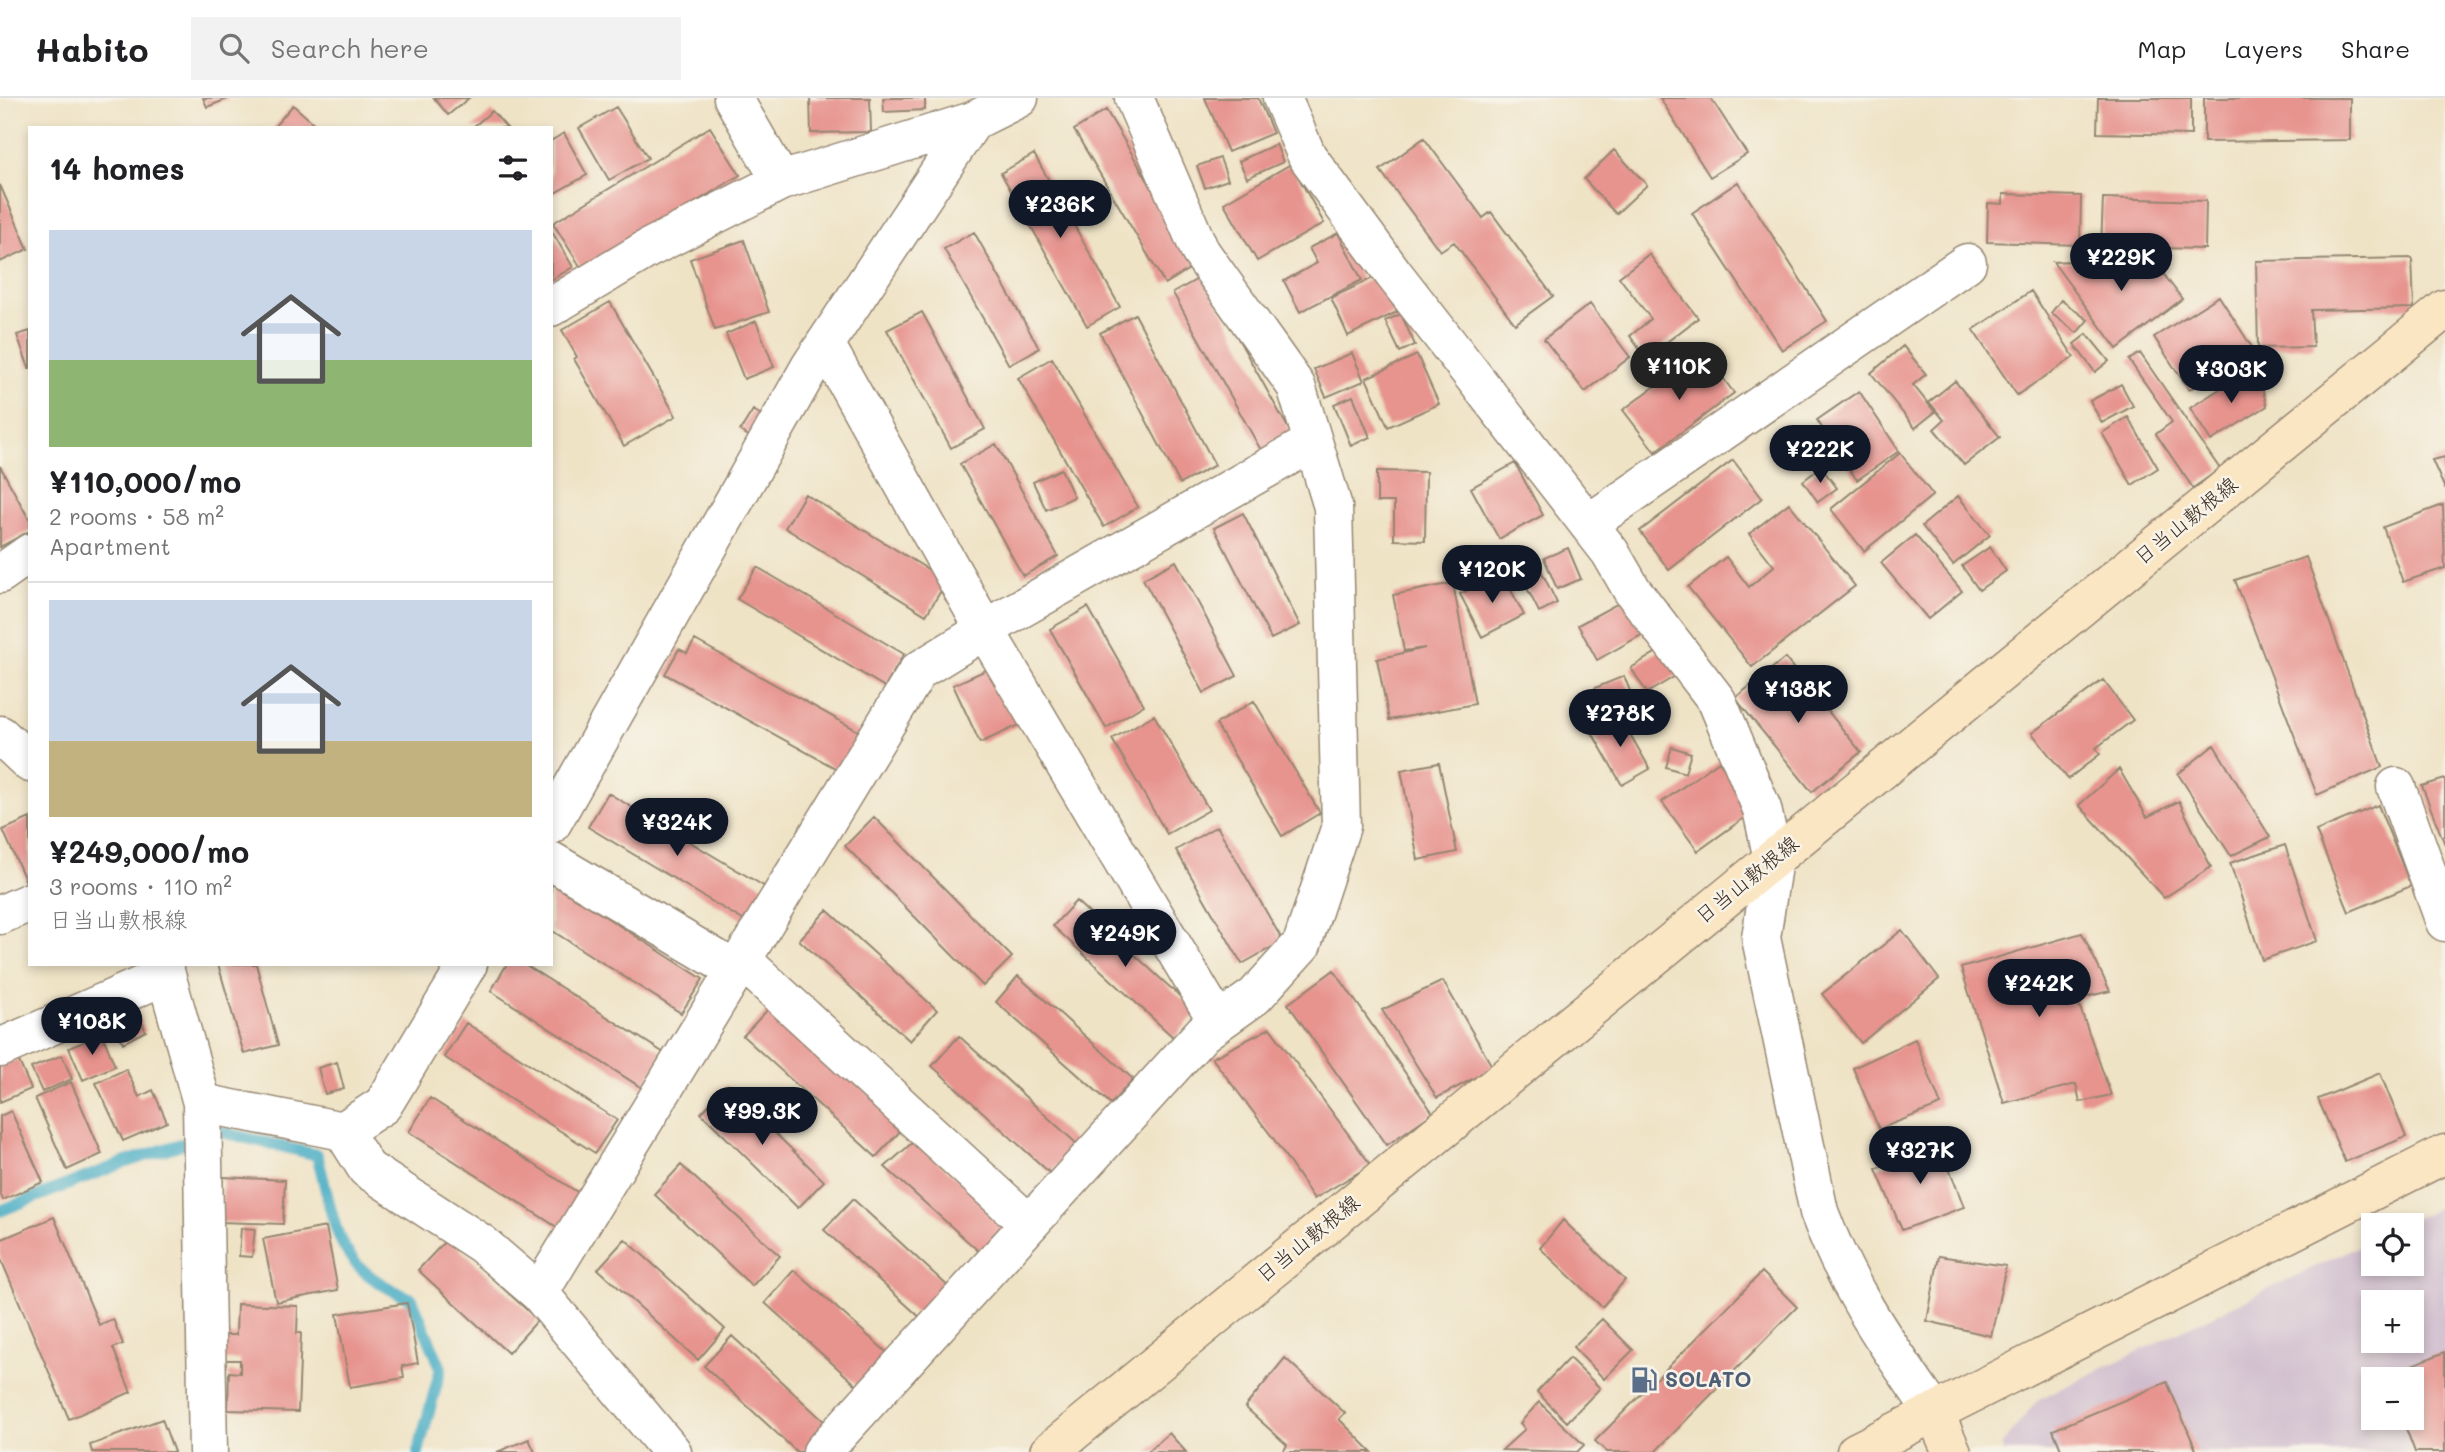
<!DOCTYPE html>
<html lang="en">
<head>
<meta charset="utf-8">
<style>
	body { margin:0; font-family:Mali,"Klee One",sans-serif; background:#f2f2f2; color:#202124; height:100vh; display:flex; flex-direction:column; font-size:26px; white-space:nowrap }
	* { box-sizing:border-box; margin:0 }
	p { font-size:23px; color:#757577 }
	.icon { flex:none; width:38px; height:38px; fill:none; stroke:currentColor; stroke-width:2; stroke-linecap:round; stroke-linejoin:round }
	.map { position:relative; flex:1; overflow:hidden }
	.sheet { position:absolute; left:28px; top:28px; width:525px; height:840px; display:flex; flex-direction:column; background:#fff; border-radius:0px; box-shadow:0 4px 10px #0003 }
	.sheet>* { flex:none }
	.fabs { position:absolute; left:2361px; top:1115px; display:grid; gap:14px }
	.fabs a { display:grid; place-items:center; width:63px; height:63px; border-radius:0px; background:#fff; box-shadow:0 4px 10px #0003; font-size:35px }
	.price { position:absolute; translate:-50% -60px; padding:0 16px; border-radius:24px; background:#111827; color:#fff; font-size:23px; line-height:46px; filter:drop-shadow(0 2px 4px #0008) }
	.price::after { content:''; position:absolute; left:50%; top:42px; width:21px; height:16px; margin-left:-10px; background:inherit; clip-path:polygon(0 0,100% 0,50% 100%) }
	.price.on { background:#222; color:#fff }
	ul { padding:0; list-style:none }
	li { display:grid; align-content:center; gap:14px; height:371px; padding:0 21px }
	li+li { border-top:2px solid #e0e0e0 }
	li span { display:grid; place-items:center; height:217px; border-radius:0px; color:#555 }
	li>.icon { margin-inline-start:auto }
	span .icon { width:126px; height:126px; fill:#fffc; stroke-width:1 }
	li b { font-size:30px }
	h2 { display:flex; justify-content:space-between; align-items:center; height:84px; padding:0 21px; font-size:30px }
	header { display:flex; align-items:center; gap:42px; box-sizing:border-box; height:98px; padding:0 35px; background:#fff; border-bottom:2px solid #e0e0e0 }
	header strong { font-size:33px }
	nav { display:flex; gap:38px; margin-inline-start:auto; font-size:24px }
	.search { width:490px; height:63px; background:#f2f2f2; display:flex; align-items:center; gap:18px; box-sizing:border-box; padding:0 24px; border-radius:0px; color:#757577; font-size:26px }
	.map>svg:first-child { display:block }
	.industrial { fill:#d0bdce; fill-rule:evenodd }
	.lines { fill:none; stroke-linecap:round; stroke-linejoin:round }
	.stream { stroke:#45acc4; stroke-width:12 }
	.building { fill:#e7938e }
	.street-casing { stroke:#958672; stroke-width:41 }
	.secondary-casing { stroke:#958672; stroke-width:41 }
	.street { stroke:#fff; stroke-width:38 }
	.secondary { stroke:#fbe6c4; stroke-width:38 }
	.labels { text-anchor:middle; stroke-width:5; stroke-linejoin:round; paint-order:stroke }
	.street-label { font-size:21px; fill:#3b2a1e; stroke:#f7f3e8 }
	.service-label { font-size:21px; font-weight:bold; fill:#4e5e75; stroke:#f7f3e8; text-anchor:start }
</style>
</head>
<body>
<header>
<strong>Habito</strong>
<div class="search"><svg class="icon" aria-label="search" viewBox="0 0 24 24"><circle cx="10" cy="10" r="6"/><path d="M15 15l6 6"/></svg>Search here</div>
<nav><a>Map</a><a>Layers</a><a>Share</a></nav>
</header>
<div class="map">
<svg width="2445" height="1354" viewBox="0 0 2445 1354">
	<rect width="100%" height="100%" fill="#f7f3e8"/>
	<filter id="ink" filterUnits="userSpaceOnUse"><feTurbulence type="fractalNoise" baseFrequency=".0143" numOctaves="2"/><feDisplacementMap in="SourceGraphic" scale="14" xChannelSelector="R" yChannelSelector="G"/><feConvolveMatrix kernelMatrix="1 2 1 2 8 2 1 2 1" color-interpolation-filters="sRGB"/></filter>
	<filter id="wash" filterUnits="userSpaceOnUse"><feTurbulence type="fractalNoise" baseFrequency=".00686" numOctaves="4" result="noise"/><feDisplacementMap in="SourceGraphic" scale="28" xChannelSelector="R" yChannelSelector="G"/><feGaussianBlur stdDeviation="1.57" result="paint"/><feColorMatrix in="noise" values="0 0 0 0 0 0 0 0 0 0 0 0 0 0 0 0 0 1.4 0 .05"/><feComposite in="paint" operator="in"/></filter>
	<g filter="url(#wash)">
		<rect width="100%" height="100%" fill="#efe3c6"/>
		<path class="industrial" d="M2445,1106V1354H2004L2001,1347L2039,1301L2373,1141V1166H2412V1127H2402ZM2373,1204H2412V1242H2373ZM2373,1281H2412V1320H2373Z"/>
		<g class="lines">
			<path class="stream" d="M211,1038L222,1034L317,1057C338,1132 331,1168 412,1201L441,1270L418,1354
				M0,1113L123,1065L181,1046"/>
		</g>
		<g id="blocks">
			<path class="building" d="M203,0H230L207,9Z
				M434,0H469L448,17Z
				M810,0H870L871,34L811,35Z
				M883,0H925V12L884,14Z
				M1205,0H1258L1273,35L1228,54Z
				M1660,0H1711L1747,56L1710,79Z
				M2098,0H2191V37L2097,35Z
				M2204,0H2350V42L2204,44Z
				M293,7L319,30H273Z
				M616,9L648,60L609,82L579,30Z
				M1106,12L1197,166L1165,186L1074,32Z
				M492,13L507,30H472Z
				M710,29L740,77L583,173L553,125Z
				M564,35L587,77L551,97V43Z
				M1424,40L1483,120L1491,114L1553,198L1515,226L1454,144L1440,153L1380,72Z
				M1276,46L1283,64L1247,80L1239,63Z
				M1614,52L1647,87L1616,116L1584,81Z
				M1034,56L1120,209L1087,228L1001,75Z
				M1220,60L1228,82L1205,90L1197,68Z
				M1291,66L1324,125L1257,163L1224,105Z
				M1738,84L1827,223L1782,252L1692,115Z
				M0,87L28,151L0,164Z
				M2003,96L2081,98L2080,147L1987,144L1988,105L2003,106Z
				M2103,100L2206,103L2205,151L2101,149Z
				M551,132L573,169L551,182Z
				M974,134L1039,250L1009,267L944,151Z
				M1338,135L1362,182L1300,214L1284,183L1317,165L1309,150Z
				M744,142L769,214L715,232L690,161Z
				M1649,156L1698,220L1646,260L1630,238L1651,221L1619,179Z
				M2151,159L2182,201L2117,251L2053,164Z
				M2412,160L2414,210L2311,212L2313,249L2258,250L2256,163Z
				M1379,177L1397,214L1348,238L1331,200Z
				M1203,178L1292,337L1262,354L1173,195Z
				M2031,193L2074,259L2017,297L1973,232Z
				M2219,198L2253,251L2189,292L2154,239Z
				M2061,202L2088,222L2077,235L2051,215Z
				M610,204L676,318L624,348L574,261L577,259L562,232Z
				M1590,206L1630,259L1585,294L1544,241Z
				M922,214L985,331L951,350L887,232Z
				M1135,216L1215,367L1180,386L1100,235Z
				M1401,216L1415,247L1400,254L1385,223Z
				M756,223L774,269L744,281L726,236Z
				M30,233V270H29L17,237Z
				M2087,236L2109,263L2095,274L2074,246Z
				M1903,248L1926,276L1913,287L1935,314L1915,330L1871,275Z
				M1703,253L1734,295L1655,354L1623,312Z
				M1352,255L1364,283L1326,299L1314,271Z
				M2140,255L2220,371L2193,390L2156,336L2172,324L2129,262Z
				M1417,257L1439,306L1388,329L1366,280Z
				M1052,260L1138,409L1104,429L1018,280Z
				M2256,268L2267,308L2211,343L2190,310Z
				M1955,283L2000,339L1964,367L1934,331L1944,322L1929,304Z
				M2121,286L2133,308L2102,325L2090,303Z
				M1859,293L1899,353L1857,382L1817,322Z
				M1353,298L1370,339L1351,348L1334,306Z
				M753,312L765,319L752,340L740,333Z
				M2128,319L2158,370L2132,387L2102,335Z
				M996,346L1058,458L1023,478L960,366Z
				M1900,355L1933,397L1864,453L1831,411Z
				M2445,359V391L2432,362Z
				M1733,362L1762,400L1669,472L1640,433Z
				M1515,365L1543,417L1499,441L1471,390Z
				M0,368L30,423V433L0,449Z
				M1821,369L1837,390L1818,404L1803,383Z
				M1061,371L1074,399L1046,412L1033,384Z
				M1377,373L1426,374L1425,443L1394,442V404H1377Z
				M805,396L947,483L926,517L785,430Z
				M1958,398L1990,437L1953,467L1922,428Z
				M1789,405L1855,488L1752,569L1688,489L1726,459L1749,489L1774,468L1749,436Z
				M2443,407L2445,470L2403,484L2383,429Z
				M1243,415L1300,527L1271,541L1214,430Z
				M1915,437L1962,493L1928,521L1881,465Z
				M1990,449L2006,473L1979,492L1962,468Z
				M1568,450L1581,481L1557,491L1544,460Z
				M2306,459L2382,669L2317,697L2235,482Z
				M1535,460L1557,505L1539,514L1517,470Z
				M1176,463L1237,578L1204,595L1143,481Z
				M757,469L904,556L885,589L737,501Z
				M1502,475L1524,517L1482,539L1460,496Z
				M1453,485L1475,606L1389,622L1377,561L1425,550L1404,553L1393,497Z
				M1624,502L1643,536L1597,562L1578,527Z
				M1088,509L1144,607L1106,630L1050,531Z
				M695,542L865,637L844,675L665,576L679,551L687,555Z
				M1668,547L1684,573L1647,595L1631,570Z
				M1785,560L1861,654L1812,694L1735,600Z
				M997,567L1024,625L980,645L953,587Z
				M1624,578L1630,593L1601,606L1595,590Z
				M2103,582L2133,622L2096,650L2100,656L2068,681L2032,635Z
				M1254,603L1320,715L1282,738L1216,626Z
				M1618,615L1650,671L1622,687L1590,631Z
				M1154,617L1209,712L1167,736L1112,641Z
				M2214,647L2270,739L2231,758L2178,676Z
				M1672,649L1691,655L1685,675L1666,669Z
				M1719,663L1755,712L1698,753L1662,704Z
				M1439,665L1457,754L1418,762L1401,672Z
				M2119,671L2147,719L2179,703L2211,769L2164,800L2079,707Z
				M2445,681V747L2422,688Z
				M608,695L767,790L746,824L588,729Z
				M2378,707L2411,788L2349,814L2316,733Z
				M874,719L1012,859L983,888L845,748Z
				M30,720V793L3,732Z
				M1217,728L1283,843L1242,866L1176,752Z
				M2285,747L2317,843L2262,862L2230,765Z
				M551,784L703,881L681,915L551,832Z
				M1076,803L1197,914L1174,940L1053,828Z
				M827,812L937,912L910,943L799,842Z
				M1902,832L1939,881L1861,945L1822,896Z
				M2082,835L2110,893L2077,901L2111,997L2080,1004L2076,986L2004,1005L1961,870Z
				M218,866H256L278,947L244,956Z
				M507,866H524L664,955L642,990L491,893Z
				M1334,872L1433,1015L1387,1047L1288,906Z
				M1018,878L1133,981L1111,1006L996,904Z
				M1443,883L1493,970L1437,1000L1382,912Z
				M772,907L905,1028L876,1059L743,938Z
				M135,912L146,933L123,945L112,924Z
				M466,925L617,1022L595,1055L444,959Z
				M1270,930L1371,1067L1314,1101L1273,1040L1212,960Z
				M102,936L115,968L83,982L69,950Z
				M959,938L1077,1046L1050,1075L932,968Z
				M1915,941L1941,1007L1879,1031L1853,970Z
				M62,957L72,981L42,994L31,970Z
				M18,961L31,991L0,1004V968Z
				M337,964L344,991L325,996L318,970Z
				M126,971L139,999L153,992L167,1024L123,1043L96,985Z
				M2380,975L2406,1039L2345,1064L2318,1001Z
				M71,984L102,1056L67,1072L35,1000Z
				M727,988L824,1083L798,1110L701,1015Z
				M430,1000L582,1097L560,1131L409,1034Z
				M11,1013L43,1084L3,1102L0,1095V1018Z
				M1938,1042L1964,1109L1902,1132L1876,1071Z
				M914,1043L1014,1130L984,1158L885,1069Z
				M681,1067L780,1158L752,1188L654,1096Z
				M223,1079L285,1082L283,1126L221,1124Z
				M853,1101L952,1192L923,1222L824,1132Z
				M54,1119L99,1227L113,1221L123,1246L113,1250L131,1294L69,1321L0,1159V1142Z
				M1563,1122L1625,1182L1602,1209L1540,1150Z
				M326,1129L338,1192L276,1204L263,1141Z
				M241,1130L255,1131L252,1159L239,1158Z
				M448,1140L538,1222L508,1255L418,1172Z
				M625,1141L725,1231L698,1262L598,1171Z
				M1939,1158L2006,1168L1991,1238L1927,1223Z
				M794,1172L891,1258L862,1292L765,1205Z
				M1762,1174L1797,1209L1655,1354H1607L1595,1343Z
				M407,1205L418,1265L402,1268L404,1280L350,1289L337,1216Z
				M237,1206L298,1208L297,1235H301L298,1314L228,1312L229,1274L240,1275V1262H224L225,1237H236Z
				M1602,1221L1633,1252L1604,1281L1573,1249Z
				M732,1238L828,1327L803,1354H797L704,1268Z
				M2445,1254V1354H2415L2402,1320H2412V1281H2389L2387,1277Z
				M1285,1260L1345,1315L1339,1321L1372,1354H1283L1287,1347L1245,1309Z
				M1569,1260L1600,1290L1567,1324L1537,1294Z
				M2167,1284L2197,1354H2062L2053,1332Z
				M1539,1304L1584,1347L1577,1354L1502,1352L1525,1331L1520,1325Z
				M162,1321L174,1354H92L90,1347Z
				M1169,1335L1186,1354H1147Z
				M529,1341L535,1354H497Z"/>
		</g>
	</g>
	<g filter="url(#ink)">
		<use href="#blocks" fill-opacity="0" stroke="#958672" stroke-width="2"/>
		<g class="lines">
			<g class="street-casing">
				<path id="street" d="M733,0L781,83
					M1282,0L1307,58L1393,175L1610,454L1632,492L1717,603L1762,711L1773,761L1761,840L1819,1114C1849,1194 1887,1246 1935,1316
					M551,209L649,150L781,83L973,23L1019,0
					M825,246L985,532L1218,924
					M1588,426L1967,165
					M0,476L30,455
					M0,637L30,665
					M2396,689L2445,824
					M551,727L810,269L973,23
					M551,763L735,872
					M0,817L30,804
					M742,862L1029,1126
					M163,866L202,1005L208,1354
					M0,950L166,877
					M202,1005L343,1033L383,1007L468,866
					M343,1033L367,1071L482,1146L539,1195L672,1354
					M539,1195L918,573L1006,519L1313,344
					M822,1354L1203,935L1255,898L1302,846L1341,728L1333,409L1296,288L1200,153L1134,0"/>
			</g>
			<g class="secondary-casing">
				<path id="secondary" d="M1935,1316L1952,1354
					M1049,1354L2445,211
					M1856,1354L2445,1056"/>
			</g>
			<use href="#street" class="street"/>
			<use href="#secondary" class="secondary"/>
		</g>
	</g>
	<defs>
		<g id="fuel-bare" transform="scale(2.1)"><path d="M-5.5-6h7V0h2V4h1.3V-2.5L3-4.5l.8-.8L6-3V5H2.5V1h-1V6h-7ZM-4.2-4.7v3.2H.2V-4.7Z" fill="#5c6f8a" stroke="#f7f3e8" stroke-width="2.5" paint-order="stroke"/></g>
	</defs>
	<g fill-rule="evenodd">
		<use href="#fuel-bare" x="1644" y="1282"/>
	</g>
	<g class="labels">
		<g class="street-label">
			<text transform="translate(2186 423) rotate(-39)" y="7">日当山敷根線</text>
			<text transform="translate(1747 782) rotate(-39)" y="7">日当山敷根線</text>
			<text transform="translate(1308 1141) rotate(-39)" y="7">日当山敷根線</text>
		</g>
		<g class="service-label">
			<text x="1665" y="1289">SOLATO</text>
		</g>
	</g>
</svg>
<div class="fabs">
<a><svg class="icon" aria-label="locate" viewBox="0 0 24 24"><circle cx="12" cy="12" r="6"/><path d="M12 2v4M12 18v4M2 12h4M18 12h4"/></svg></a>
<a>+</a>
<a>−</a>
</div>
<b class="price" style="left:1060px;top:142px">¥236K</b>
<b class="price" style="left:2121px;top:195px">¥229K</b>
<b class="price on" style="left:1679px;top:304px">¥110K</b>
<b class="price" style="left:2231px;top:307px">¥303K</b>
<b class="price" style="left:1820px;top:387px">¥222K</b>
<b class="price" style="left:1492px;top:507px">¥120K</b>
<b class="price" style="left:1798px;top:627px">¥138K</b>
<b class="price" style="left:1620px;top:651px">¥278K</b>
<b class="price" style="left:677px;top:760px">¥324K</b>
<b class="price" style="left:1125px;top:871px">¥249K</b>
<b class="price" style="left:2039px;top:921px">¥242K</b>
<b class="price" style="left:92px;top:959px">¥108K</b>
<b class="price" style="left:762px;top:1049px">¥99.3K</b>
<b class="price" style="left:1920px;top:1088px">¥327K</b>
<section class="sheet">
<h2>14 homes<svg class="icon" aria-label="filters" viewBox="0 0 24 24"><path d="M4 7h16M4 17h16"/><circle cx="9" cy="7" r="2"/><circle cx="15" cy="17" r="2"/></svg></h2>
<ul>
<li><span style="background:linear-gradient(#c9d6e8 60%,#8fb573 0)"><svg class="icon" aria-label="home" viewBox="0 0 24 24"><path d="M3 11l9-7 9 7M6 9v11h12V9"/></svg></span><div><b>¥110,000/mo</b><p>2 rooms · 58 m²</p><p>Apartment</p></div></li>
<li><span style="background:linear-gradient(#c9d6e8 65%,#c2b280 0)"><svg class="icon" aria-label="home" viewBox="0 0 24 24"><path d="M3 11l9-7 9 7M6 9v11h12V9"/></svg></span><div><b>¥249,000/mo</b><p>3 rooms · 110 m²</p><p>日当山敷根線</p></div></li>
</ul>
</section>
</div>
</body>
</html>
